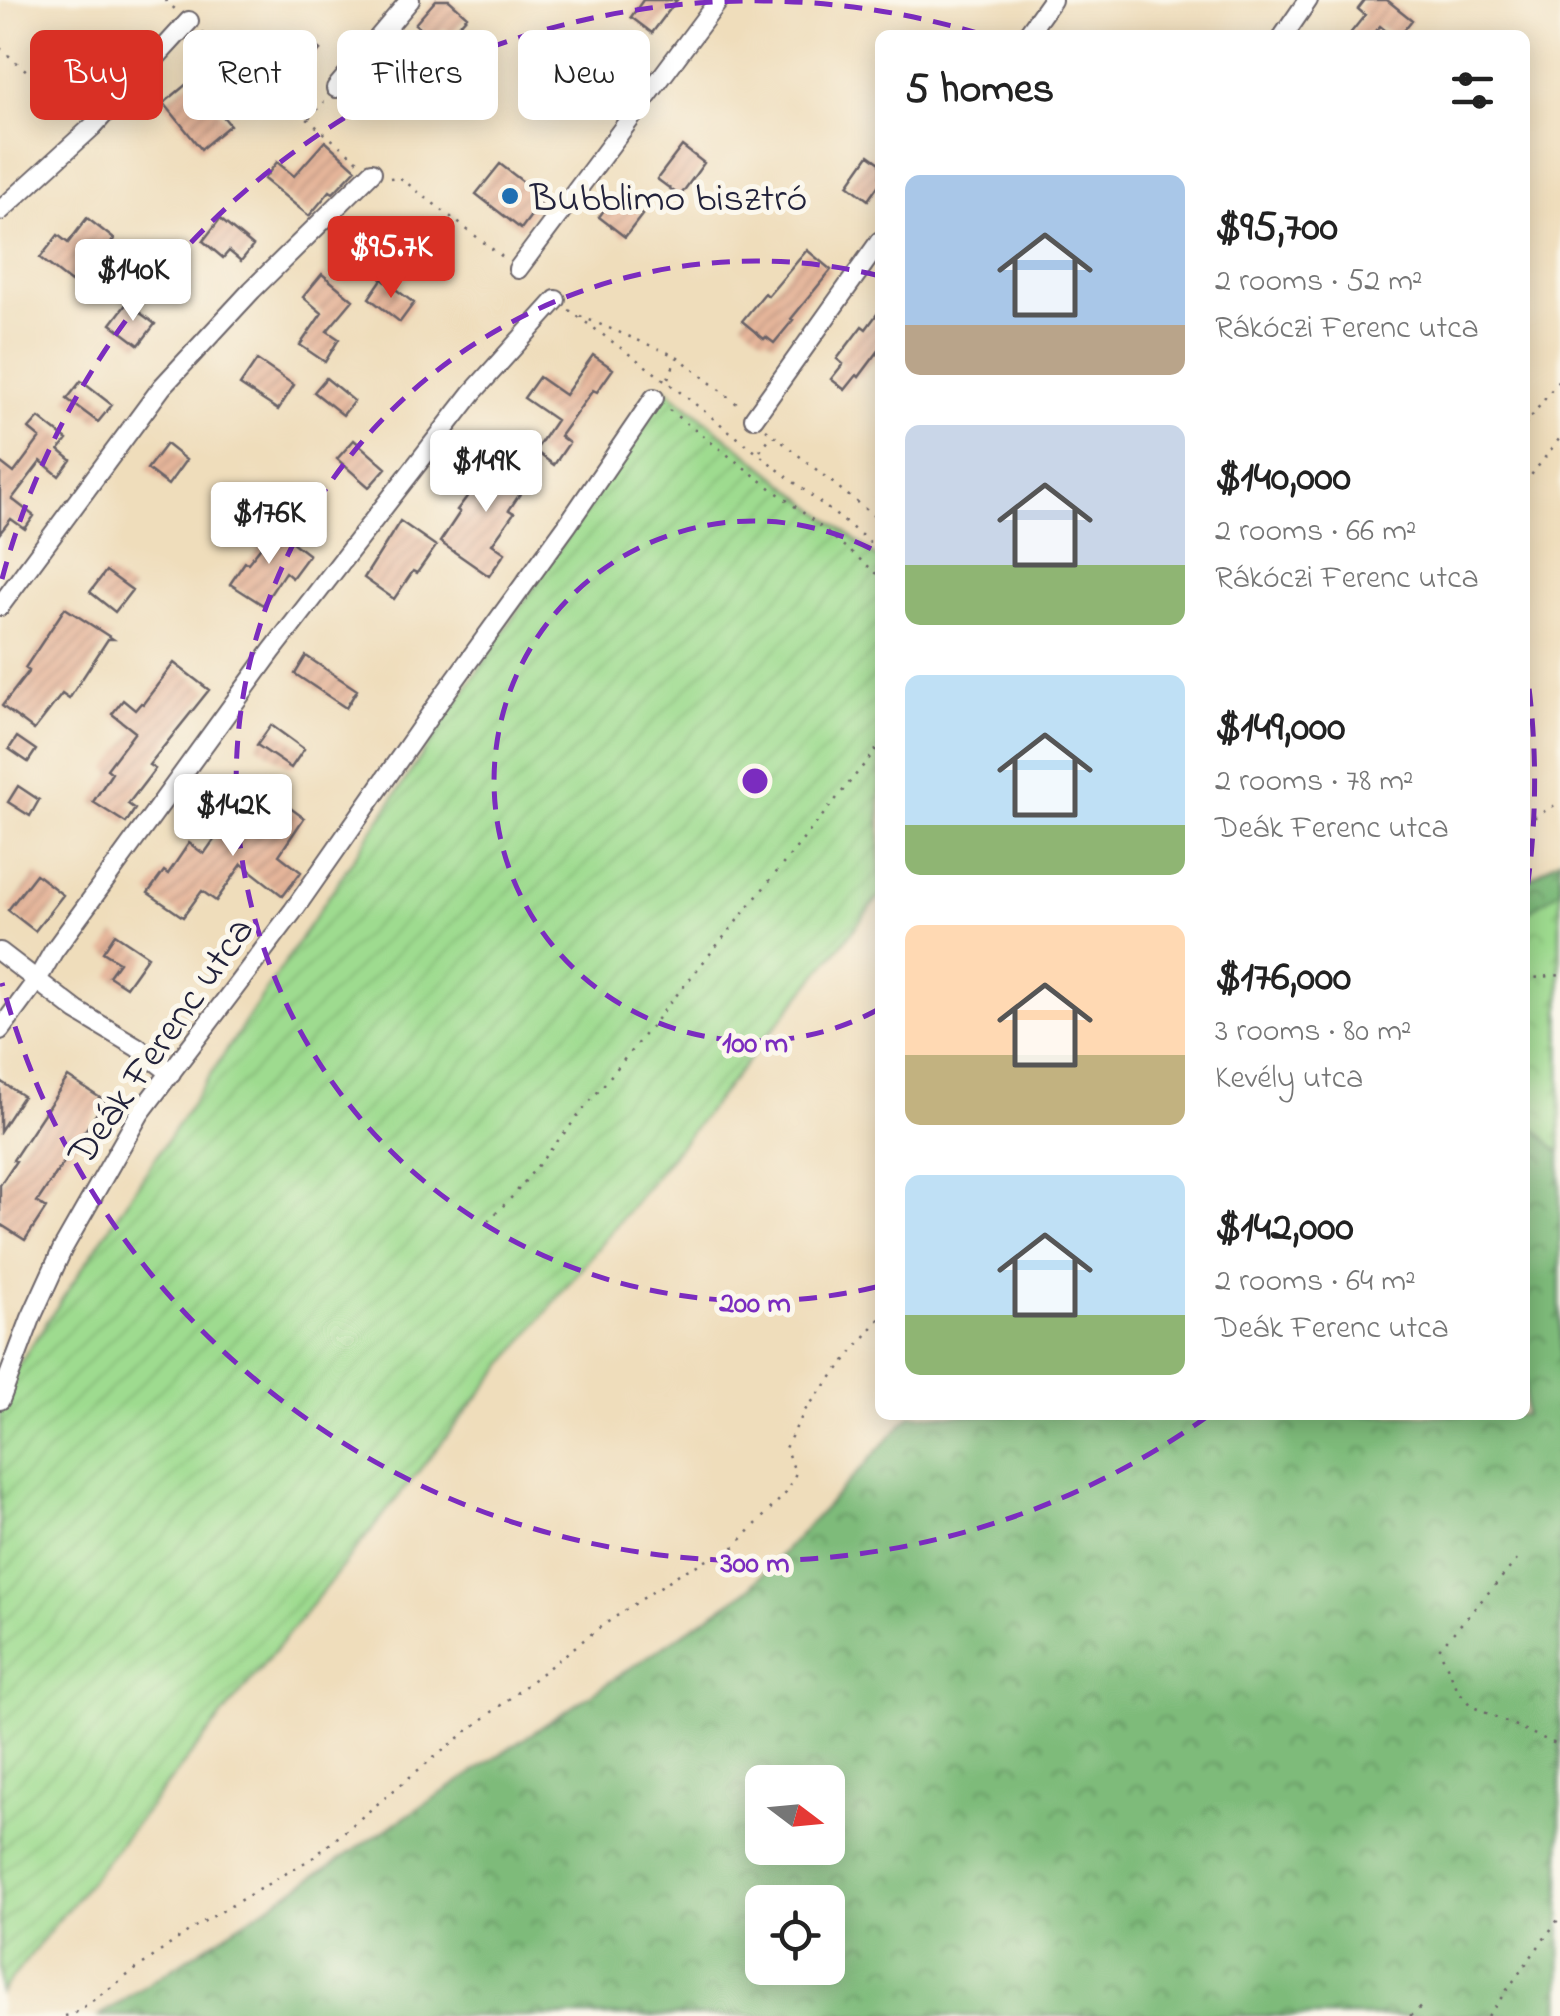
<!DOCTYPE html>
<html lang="en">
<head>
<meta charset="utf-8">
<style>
	body { margin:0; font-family:"Indie Flower",sans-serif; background:#f6f6f6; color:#222; height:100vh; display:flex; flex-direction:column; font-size:38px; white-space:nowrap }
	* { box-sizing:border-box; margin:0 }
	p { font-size:32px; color:#767676 }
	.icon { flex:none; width:55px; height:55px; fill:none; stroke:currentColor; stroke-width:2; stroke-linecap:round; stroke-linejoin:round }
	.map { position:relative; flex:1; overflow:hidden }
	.panel { position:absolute; left:875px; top:30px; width:655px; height:1390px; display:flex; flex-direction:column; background:#fff; border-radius:15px; box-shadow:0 5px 25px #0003 }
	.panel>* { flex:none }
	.top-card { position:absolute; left:30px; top:30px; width:695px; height:90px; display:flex; gap:20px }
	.needle { width:65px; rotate:106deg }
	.buttons { position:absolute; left:745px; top:1765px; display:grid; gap:20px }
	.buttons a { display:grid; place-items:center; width:100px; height:100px; border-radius:15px; background:#fff; box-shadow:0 5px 25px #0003; font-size:50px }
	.price { position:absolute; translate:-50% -85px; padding:0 22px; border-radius:10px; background:#fff; color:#222; font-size:32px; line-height:65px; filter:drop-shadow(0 2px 5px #0008) }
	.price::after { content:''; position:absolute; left:50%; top:60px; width:30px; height:22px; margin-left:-15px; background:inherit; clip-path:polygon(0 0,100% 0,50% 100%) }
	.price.active { background:#d93025; color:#fff }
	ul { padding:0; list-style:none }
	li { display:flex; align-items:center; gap:30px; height:250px; padding:0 30px }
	li span { display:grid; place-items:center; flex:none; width:280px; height:200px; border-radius:15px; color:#555 }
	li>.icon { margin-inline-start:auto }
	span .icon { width:120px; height:120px; fill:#fffc; stroke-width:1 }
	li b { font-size:42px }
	h2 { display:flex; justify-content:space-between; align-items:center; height:120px; padding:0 30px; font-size:42px }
	.pill { padding:0 35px; border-radius:15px; background:#fff; box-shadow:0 5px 25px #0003; font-size:35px; line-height:90px }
	.pill.active { background:#d93025; color:#fff }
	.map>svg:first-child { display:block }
	.forest { fill:url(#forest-crowns); stroke:#506e5a; stroke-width:2.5; fill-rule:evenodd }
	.park { fill:url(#park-crowns); stroke:#607e65; stroke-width:2.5 }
	.garden { fill:url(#garden-furrows); stroke:#607e65; stroke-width:2.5 }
	.building { fill:url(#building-hatch) }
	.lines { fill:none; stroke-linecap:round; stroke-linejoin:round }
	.street-casing { stroke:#6a6368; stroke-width:22 }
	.path { stroke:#6a6368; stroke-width:2.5; stroke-dasharray:2.5 8; stroke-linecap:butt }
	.street { stroke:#fff; stroke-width:18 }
	.ring { fill:none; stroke:#7b2cbf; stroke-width:5; stroke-dasharray:18 12 }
	.poi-dot { fill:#1f6fb2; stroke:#fbf7ec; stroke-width:4 }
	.labels { text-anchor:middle; stroke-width:10; stroke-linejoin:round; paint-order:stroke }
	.poi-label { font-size:40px; fill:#22223b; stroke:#fbf7ec; text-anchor:start }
	.street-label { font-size:40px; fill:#22223b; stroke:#fbf7ec }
	.centre { fill:#7b2cbf; stroke:#fbf7ec; stroke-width:5 }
	.ring-label { font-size:30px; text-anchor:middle; font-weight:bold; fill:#7b2cbf; stroke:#fbf7ec; stroke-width:10; stroke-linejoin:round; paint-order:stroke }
</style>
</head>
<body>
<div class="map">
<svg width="1560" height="2016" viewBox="0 0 1560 2016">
	<defs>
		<pattern id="forest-crowns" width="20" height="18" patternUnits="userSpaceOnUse" patternTransform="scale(2.5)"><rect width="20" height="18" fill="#7ebb7a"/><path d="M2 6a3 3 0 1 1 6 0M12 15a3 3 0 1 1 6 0" fill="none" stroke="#679865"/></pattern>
		<pattern id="park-crowns" width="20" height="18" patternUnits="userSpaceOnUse" patternTransform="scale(2.5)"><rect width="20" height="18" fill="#9edb8f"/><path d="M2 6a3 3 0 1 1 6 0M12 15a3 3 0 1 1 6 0" fill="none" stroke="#88bc7c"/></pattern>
		<pattern id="garden-furrows" width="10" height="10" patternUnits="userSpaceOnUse" patternTransform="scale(2.5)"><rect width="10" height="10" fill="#9edb8f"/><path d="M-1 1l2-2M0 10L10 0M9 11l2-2" fill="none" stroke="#88bc7c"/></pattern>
		<pattern id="building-hatch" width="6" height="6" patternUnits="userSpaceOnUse" patternTransform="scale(2.5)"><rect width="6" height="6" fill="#e5b59a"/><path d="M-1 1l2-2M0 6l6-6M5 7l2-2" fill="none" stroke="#c49b86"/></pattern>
	</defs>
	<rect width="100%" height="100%" fill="#fbf7ec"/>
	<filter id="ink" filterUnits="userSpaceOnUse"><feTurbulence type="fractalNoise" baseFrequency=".01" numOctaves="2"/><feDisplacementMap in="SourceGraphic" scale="20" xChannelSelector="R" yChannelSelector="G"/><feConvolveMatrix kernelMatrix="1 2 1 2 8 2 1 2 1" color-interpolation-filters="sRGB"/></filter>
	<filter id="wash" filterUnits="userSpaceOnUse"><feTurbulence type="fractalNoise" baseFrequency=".0048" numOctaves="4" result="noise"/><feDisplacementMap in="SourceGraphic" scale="40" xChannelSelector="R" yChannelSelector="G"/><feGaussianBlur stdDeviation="2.25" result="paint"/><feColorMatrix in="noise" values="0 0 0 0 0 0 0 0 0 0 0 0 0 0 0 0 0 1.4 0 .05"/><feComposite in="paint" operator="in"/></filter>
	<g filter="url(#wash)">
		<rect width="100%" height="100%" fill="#efddbb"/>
		<path class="forest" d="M1560,858V2016H99L436,1797L748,1590L911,1415H1525V882ZM762,1782H828V1848H762ZM762,1902H828V1968H762Z"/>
		<path class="park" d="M1560,890V1153L1525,1119V914Z"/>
		<path class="garden" d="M665,388L880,560V896L0,1993V1393Z"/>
		<g id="blocks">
			<path class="building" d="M436,0H449L467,16L451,34L444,28L434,40L415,24Z
				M643,0H677L652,33L631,17Z
				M1365,0H1387L1412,20L1400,35H1391L1380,26L1373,35H1349L1365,15L1358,9Z
				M302,35L320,50L297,76L280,61Z
				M209,47L239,72L213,104L230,125L201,149L164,103L200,73L192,66Z
				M325,141L356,169L333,193L330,191L309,216L264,179L277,162L294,176Z
				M682,146L704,163L680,196L657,179Z
				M869,155L880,163V183L868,200L848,185Z
				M500,164L544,198L521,229L476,194Z
				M615,195L642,215L625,237L599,217Z
				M87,218L114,239L99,259L93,254L71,282L40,258L58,235L68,243Z
				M220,219L253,246L241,261L229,251L223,258L203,241Z
				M414,222L435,240L412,267L391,249Z
				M807,250L831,270L791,319L793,320L774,343L766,337L764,339L742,321L765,293L768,296Z
				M322,274L353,300L327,331L339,339L325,362L300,345L322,313L303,297Z
				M382,279L414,303L400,322L369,298Z
				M127,303L155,324L139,345L111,324Z
				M880,310V349L859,377L857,375L845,390L831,379L843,364L837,359L862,326L866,329Z
				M593,355L613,369L597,392L593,390L560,436L569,443L554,465L535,451L556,420L524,398L539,377L565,395Z
				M257,360L294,385L278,410L240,385Z
				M326,378L354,401L343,415L314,392Z
				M81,381L112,405L98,422L67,399Z
				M39,418L67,440L59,450L71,460L59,476L41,461L12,499L34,516L25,529L11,519L0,533V462L14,473L40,438L29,429Z
				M354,440L386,468L369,487L337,459Z
				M166,444L186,460L168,485L147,469Z
				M499,454L532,476L509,510L514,513L492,544L505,553L489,576L440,542L460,512L457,510Z
				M400,521L436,546L417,573L413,571L394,599L364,578Z
				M275,529L309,555L292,578L285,572L263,605L230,584L245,562L248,563Z
				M106,571L132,590L115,612L90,592Z
				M65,608L113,639H108L69,699L62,694L34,730L2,706L29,671L25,668Z
				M306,656L357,690L346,708L295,674Z
				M174,663L209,690L149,765L155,769L128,804L135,809L126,823L93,802L112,773L107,769L135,732L112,714L123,700L135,710L141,703L143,704Z
				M271,725L304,749L291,768L257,745Z
				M17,737L36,750L28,762L9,749Z
				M18,786L39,800L30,816L8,802Z
				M271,794L304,818L279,855L301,872L283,896L242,864L216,901L202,891L183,917L148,893L164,871L168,874L189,843L204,854L228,820L245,832Z
				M36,874L63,895L35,931L8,910Z
				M115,934L148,956L126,987L109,976L119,962L103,952Z
				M68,1077L105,1101L37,1202L46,1208L25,1240L0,1224V1185L16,1161L13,1160Z
				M0,1081L23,1096L0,1131Z"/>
		</g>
	</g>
	<g filter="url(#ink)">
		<use href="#blocks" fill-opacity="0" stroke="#6a6368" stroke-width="2.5"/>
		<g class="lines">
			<g class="street-casing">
				<path id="street" d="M1027,35L1052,0
					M1284,35L1308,0
					M336,88L410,0
					M0,211L92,127L189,21
					M518,269L719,0
					M754,418L880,241
					M0,606L162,387L252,290L372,172
					M0,952L77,1011L137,1047L171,1073
					M0,1030L37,980L53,952L272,651L473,392L556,300
					M0,1400L31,1318L63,1248L140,1113L293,911L446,692L568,524L654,398"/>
			</g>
			<path class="path" d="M165,0L177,11
				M202,32L358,161
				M0,48L78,115
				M309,118L324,102
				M390,178L399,177L504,258
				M569,310L666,381L880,550
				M580,316L678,357L741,407
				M668,378L677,358
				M669,410L806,515L880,576
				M1525,425L1560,379
				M766,429L880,521
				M760,451L772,435
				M1525,483L1560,438
				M1525,823L1560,802
				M1525,979L1560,975
				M488,1221L513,1196L880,745
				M1517,1560L1439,1649L1458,1690L1471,1706L1560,1746
				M65,2016L74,2014L193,1928L314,1857L417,1771L599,1628L679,1574L734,1547L786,1493L796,1473L785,1448L806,1409L880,1318
				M1410,2016L1422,2006
				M1488,2016L1560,1917"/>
			<use href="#street" class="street"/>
		</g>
	</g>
	<g class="ring">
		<path d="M879 1009A260 260 0 1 1 879 553"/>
		<path d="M876 1287A520 520 0 1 1 876 275"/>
		<path d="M1208 1416A780 780 0 0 1 2 983M2 579A780 780 0 0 1 977 33M1525 659A780 780 0 0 1 1525 903"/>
	</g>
	<circle class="poi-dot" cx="510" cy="196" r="10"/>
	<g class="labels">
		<g class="poi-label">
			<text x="530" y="210">Bubblimo bisztró</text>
		</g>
		<g class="street-label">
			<text transform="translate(159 1040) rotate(-55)" y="14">Deák Ferenc utca</text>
		</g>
	</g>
	<circle cx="755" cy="781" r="15" class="centre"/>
	<g class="ring-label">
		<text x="755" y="1052">100 m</text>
		<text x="755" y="1312">200 m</text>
		<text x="755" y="1572">300 m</text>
	</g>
</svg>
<div class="buttons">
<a><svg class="needle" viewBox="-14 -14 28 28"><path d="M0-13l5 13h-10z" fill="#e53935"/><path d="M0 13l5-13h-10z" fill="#767676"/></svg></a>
<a><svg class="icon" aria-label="locate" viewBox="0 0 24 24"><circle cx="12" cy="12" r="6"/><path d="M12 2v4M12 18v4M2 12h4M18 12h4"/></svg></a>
</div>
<b class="price active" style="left:391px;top:301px">$95.7K</b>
<b class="price" style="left:133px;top:324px">$140K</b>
<b class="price" style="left:486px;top:515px">$149K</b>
<b class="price" style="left:269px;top:567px">$176K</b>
<b class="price" style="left:233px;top:859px">$142K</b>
<div class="top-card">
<a class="pill active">Buy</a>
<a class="pill">Rent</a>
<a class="pill">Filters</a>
<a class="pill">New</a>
</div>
<section class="panel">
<h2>5 homes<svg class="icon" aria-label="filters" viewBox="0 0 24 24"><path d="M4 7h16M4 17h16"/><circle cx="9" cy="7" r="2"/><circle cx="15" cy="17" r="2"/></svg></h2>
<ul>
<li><span style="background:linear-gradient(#a9c7e8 75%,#b9a48a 0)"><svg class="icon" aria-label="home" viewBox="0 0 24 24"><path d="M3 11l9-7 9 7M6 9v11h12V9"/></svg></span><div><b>$95,700</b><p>2 rooms · 52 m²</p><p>Rákóczi Ferenc utca</p></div></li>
<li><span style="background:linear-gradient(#c9d6e8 70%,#8fb573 0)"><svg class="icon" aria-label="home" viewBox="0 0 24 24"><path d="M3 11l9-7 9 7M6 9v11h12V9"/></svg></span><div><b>$140,000</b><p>2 rooms · 66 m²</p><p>Rákóczi Ferenc utca</p></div></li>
<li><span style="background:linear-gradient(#bfe0f5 75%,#8fb573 0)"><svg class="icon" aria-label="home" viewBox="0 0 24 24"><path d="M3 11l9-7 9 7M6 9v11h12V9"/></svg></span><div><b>$149,000</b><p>2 rooms · 78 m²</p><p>Deák Ferenc utca</p></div></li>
<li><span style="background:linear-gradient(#ffd9b3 65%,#c2b280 0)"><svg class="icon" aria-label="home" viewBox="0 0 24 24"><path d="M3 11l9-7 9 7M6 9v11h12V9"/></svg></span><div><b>$176,000</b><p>3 rooms · 80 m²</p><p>Kevély utca</p></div></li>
<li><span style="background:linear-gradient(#bfe0f5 70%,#8fb573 0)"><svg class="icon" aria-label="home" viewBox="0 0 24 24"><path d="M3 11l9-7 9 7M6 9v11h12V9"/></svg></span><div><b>$142,000</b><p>2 rooms · 64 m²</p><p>Deák Ferenc utca</p></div></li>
</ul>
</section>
</div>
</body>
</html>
